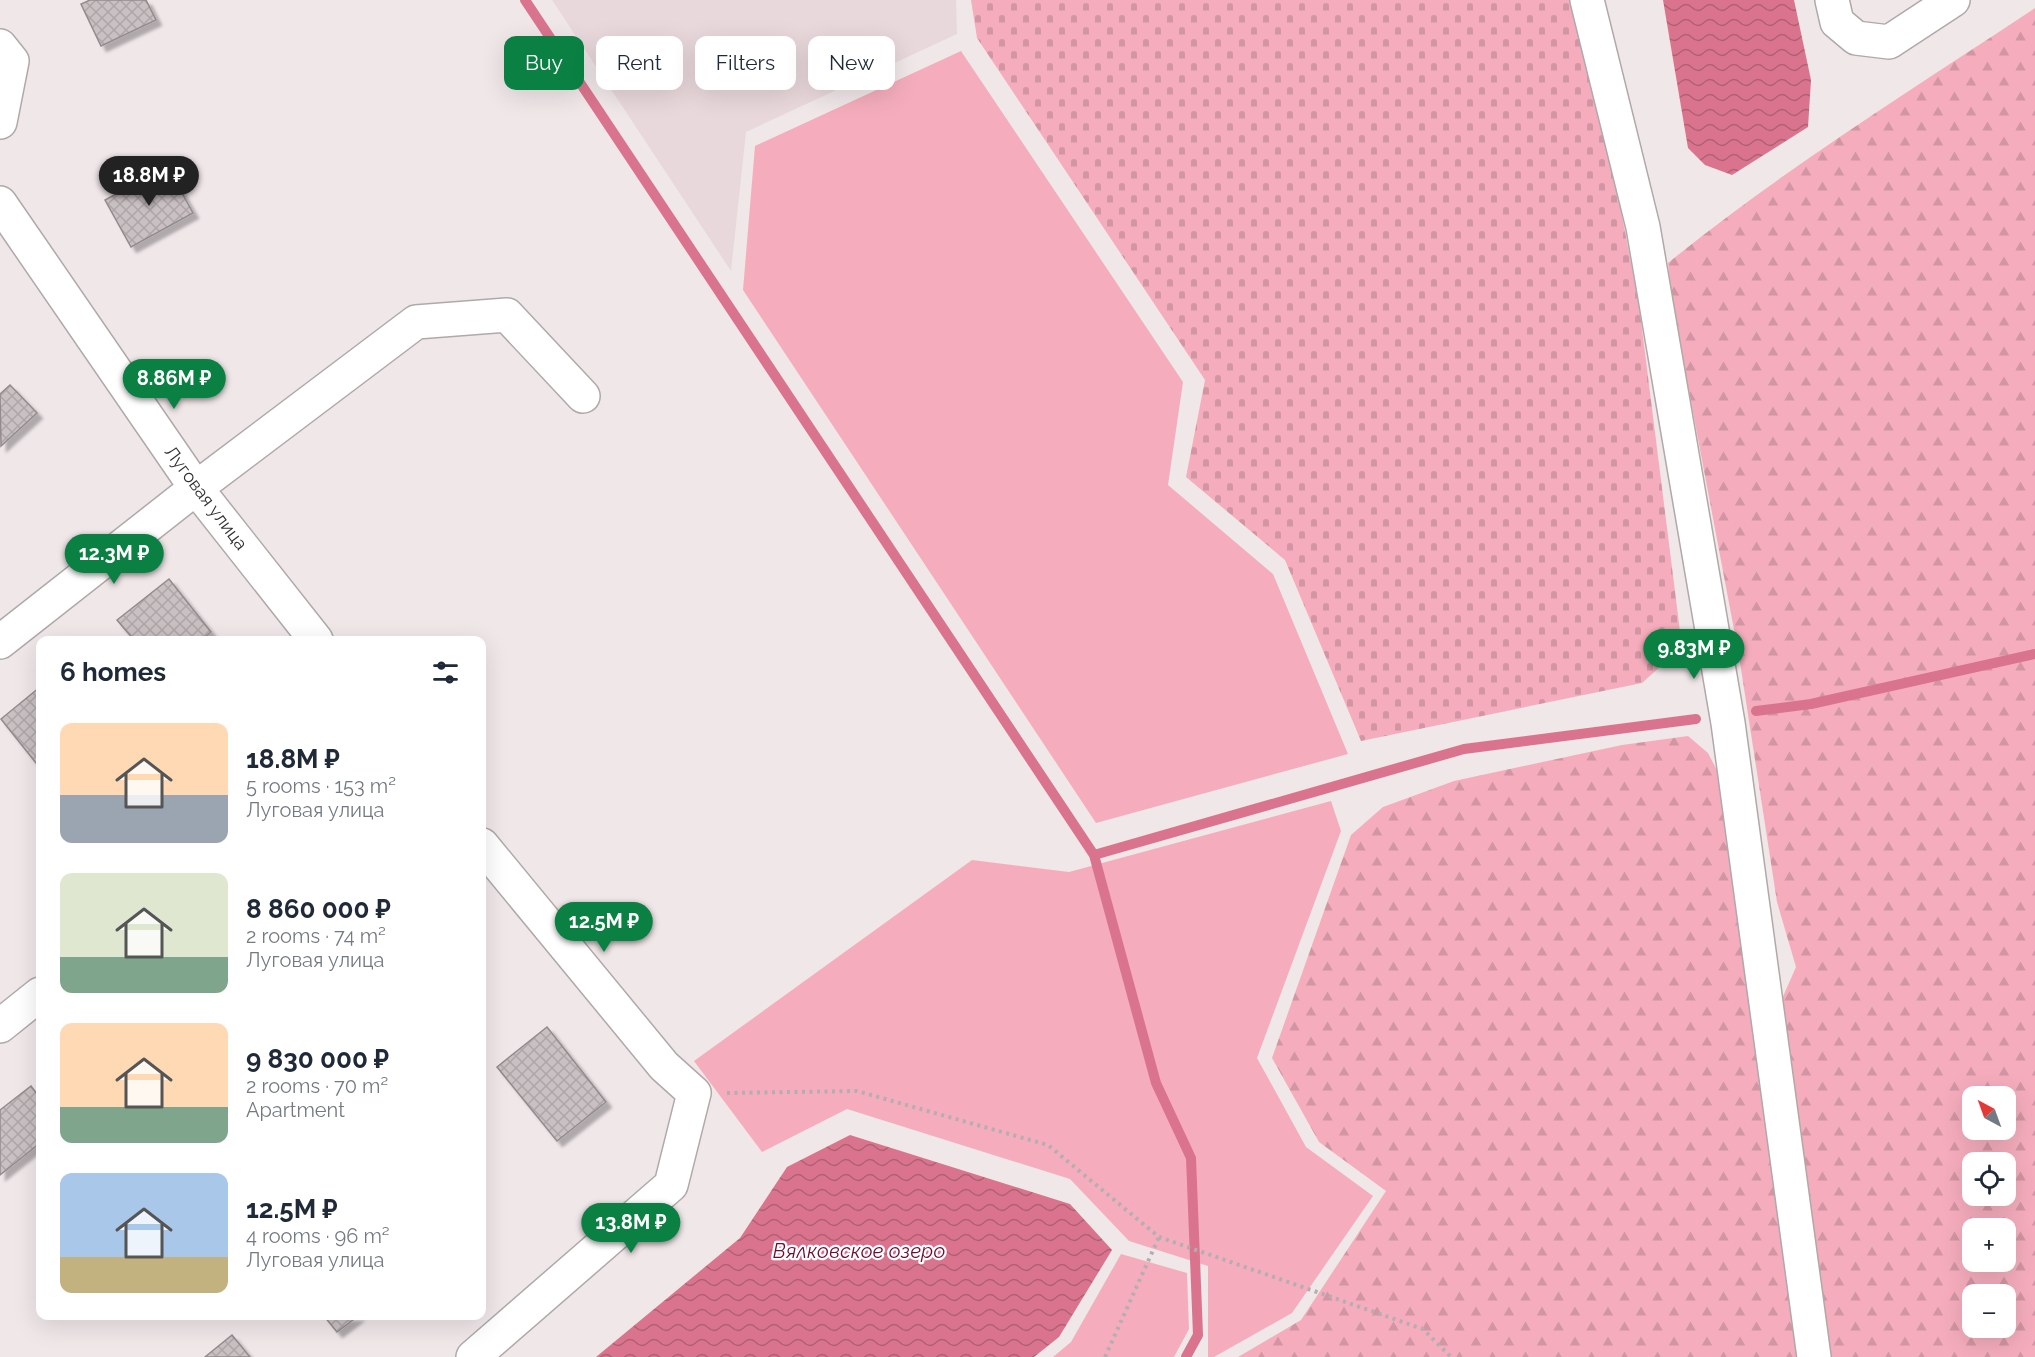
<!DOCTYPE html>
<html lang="en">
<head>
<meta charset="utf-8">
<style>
	body { margin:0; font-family:Raleway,sans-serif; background:#f2f2f3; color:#1f2937; height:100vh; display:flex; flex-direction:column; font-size:22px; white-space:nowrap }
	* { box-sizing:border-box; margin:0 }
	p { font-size:20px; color:#747a83 }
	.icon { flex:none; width:33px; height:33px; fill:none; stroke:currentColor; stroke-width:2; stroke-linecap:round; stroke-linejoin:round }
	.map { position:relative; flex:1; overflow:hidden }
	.details { position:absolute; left:36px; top:636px; width:450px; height:684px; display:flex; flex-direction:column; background:#fff; border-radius:12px; box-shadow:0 6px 24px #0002 }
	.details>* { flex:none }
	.banner { position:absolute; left:504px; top:36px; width:570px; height:54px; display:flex; gap:12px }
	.needle { width:39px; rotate:319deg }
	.buttons { position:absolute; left:1962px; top:1086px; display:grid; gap:12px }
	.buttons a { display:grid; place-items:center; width:54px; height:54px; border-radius:12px; background:#fff; box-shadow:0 6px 24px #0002; font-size:30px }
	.price { position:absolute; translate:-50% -51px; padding:0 14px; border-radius:21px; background:#0b8043; color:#fff; font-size:20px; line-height:39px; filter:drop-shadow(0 2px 3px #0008) }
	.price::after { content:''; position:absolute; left:50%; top:36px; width:18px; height:14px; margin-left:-9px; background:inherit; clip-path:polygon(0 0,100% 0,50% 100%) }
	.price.selected { background:#222; color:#fff }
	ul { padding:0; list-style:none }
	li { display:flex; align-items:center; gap:18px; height:150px; padding:0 24px }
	li span { display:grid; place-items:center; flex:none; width:168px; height:120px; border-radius:12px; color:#555 }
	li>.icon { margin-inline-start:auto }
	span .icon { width:72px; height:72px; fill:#fffc; stroke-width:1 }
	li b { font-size:26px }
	h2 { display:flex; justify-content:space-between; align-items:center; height:72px; padding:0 24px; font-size:26px }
	.pill { padding:0 21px; border-radius:12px; background:#fff; box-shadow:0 6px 24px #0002; font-size:21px; line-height:54px }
	.pill.selected { background:#0b8043; color:#fff }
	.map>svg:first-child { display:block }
	.built { fill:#e9d8db }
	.green { fill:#f5adbd }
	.forest { fill:url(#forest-firs); fill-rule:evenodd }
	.cemetery { fill:url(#cemetery-stones) }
	.water { fill:url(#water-waves) }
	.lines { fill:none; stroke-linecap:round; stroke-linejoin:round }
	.stream { stroke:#da748e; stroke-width:10 }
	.building { fill:url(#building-cross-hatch); stroke:#948b8d; stroke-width:1.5; filter:url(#shadow) }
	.minor-casing { stroke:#b0a8a9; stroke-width:36 }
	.path { stroke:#b5adaf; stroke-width:4; stroke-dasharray:3 4.5; stroke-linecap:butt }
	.minor { stroke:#fff; stroke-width:33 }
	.labels { text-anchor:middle; stroke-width:4.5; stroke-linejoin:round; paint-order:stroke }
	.street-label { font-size:18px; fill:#322f2f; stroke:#fff }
	.water-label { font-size:20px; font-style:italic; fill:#6b0d31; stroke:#fff }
</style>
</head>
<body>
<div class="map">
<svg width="2035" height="1357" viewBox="0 0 2035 1357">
	<defs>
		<pattern id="forest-firs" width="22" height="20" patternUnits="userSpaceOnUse" patternTransform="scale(1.5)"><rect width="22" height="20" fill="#f5adbd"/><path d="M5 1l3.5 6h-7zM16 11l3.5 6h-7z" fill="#d295a3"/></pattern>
		<pattern id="cemetery-stones" width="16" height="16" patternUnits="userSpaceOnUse" patternTransform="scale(1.5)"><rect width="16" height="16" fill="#f5adbd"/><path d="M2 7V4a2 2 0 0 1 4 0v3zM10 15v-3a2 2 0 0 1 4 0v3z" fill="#d295a3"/></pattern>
		<pattern id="water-waves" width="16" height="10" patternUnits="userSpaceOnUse" patternTransform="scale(1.5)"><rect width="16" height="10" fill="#da748e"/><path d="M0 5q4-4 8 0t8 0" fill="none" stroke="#b16074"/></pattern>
		<pattern id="building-cross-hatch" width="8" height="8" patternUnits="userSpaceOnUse" patternTransform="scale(1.5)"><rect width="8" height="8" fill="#c9c0c2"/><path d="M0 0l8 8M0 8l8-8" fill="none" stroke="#ada5a7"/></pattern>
		<filter id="shadow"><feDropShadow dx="5.5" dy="5.5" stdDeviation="1.5" flood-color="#0004"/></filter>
	</defs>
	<rect width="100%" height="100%" fill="#f0e7e9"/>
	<path class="built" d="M552,0H956L957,34L746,132L731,271Z"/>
	<path class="green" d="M961,51L1183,382L1168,485L1273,574L1348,754L1096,823L743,290L755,146Z
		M1331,801L1341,831L1257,1058L1306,1147L1373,1196L1292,1313L1214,1357H1208V1266L1129,1241L1070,1179L847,1109L762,1152L694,1061L972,860L1069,872Z
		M1121,1254L1187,1273L1189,1329L1174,1357H1053L1071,1342Z"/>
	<path class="forest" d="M2035,8V1357H1829L1777,1010L1796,967L1777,902L1739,656L1672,301L1668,263C1784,169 1911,90 2035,8ZM1972,1096H2006V1130H1972ZM1972,1162H2006V1196H1972ZM1972,1228H2006V1262H1972ZM1972,1294H2006V1328H1972Z
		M1688,736L1708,753L1721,778L1799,1357H1238L1301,1320L1386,1191L1319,1142L1272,1058L1351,835L1383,807L1454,781L1622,745Z"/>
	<path class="cemetery" d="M971,0H1570L1613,168L1639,305L1682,647L1642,683L1361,741L1285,560L1186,477L1205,380L977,38Z"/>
	<path class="water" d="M1663,0H1794L1811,80L1808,127L1732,175L1705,165L1688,148Z
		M850,1135L1070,1204L1112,1250L1059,1337L1034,1357H596L740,1238L787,1167Z"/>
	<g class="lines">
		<path class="stream" d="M525,0L1094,855L1156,1083L1191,1158L1198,1335L1186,1357
			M1756,711L1811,704L2035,654
			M1094,855L1464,749L1696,719"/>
	</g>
	<path class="building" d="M90,0H146L156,20L101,46L81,4Z
		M167,166L193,213L131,247L105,200Z
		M10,385L37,413L1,446L0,394Z
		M169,579L211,632L201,640H134L117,620Z
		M40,687V768L1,719Z
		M547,1027L606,1102L557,1141L497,1067Z
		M31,1086L40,1098V1143L0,1175V1110Z
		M324,1316H358L337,1332Z
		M232,1335L250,1357H205Z"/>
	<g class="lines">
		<g class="minor-casing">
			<path id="minor" d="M1587,0L1643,227L1728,723L1814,1357
				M1832,0L1837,22L1856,38L1889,42L1953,0
				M0,46L12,61L0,122
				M0,203L196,488L316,640
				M0,642L196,488L416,322L507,315L583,396
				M0,1026L40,994
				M473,1357L671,1185L694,1093L664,1066L482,845"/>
		</g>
		<path class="path" d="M727,1093L857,1091L1048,1145L1159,1237L1423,1329L1451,1357
			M1105,1357L1159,1237"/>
		<use href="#minor" class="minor"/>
	</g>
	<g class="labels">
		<g class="street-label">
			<text transform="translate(206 498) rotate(53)" y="6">Луговая улица</text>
		</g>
		<g class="water-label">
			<text x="859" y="1258">Вялковское озеро</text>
		</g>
	</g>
</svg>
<div class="buttons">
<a><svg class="needle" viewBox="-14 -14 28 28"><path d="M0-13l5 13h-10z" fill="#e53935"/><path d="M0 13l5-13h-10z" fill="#747a83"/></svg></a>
<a><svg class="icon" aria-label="locate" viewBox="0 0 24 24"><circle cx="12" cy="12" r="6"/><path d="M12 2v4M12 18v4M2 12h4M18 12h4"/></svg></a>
<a>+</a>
<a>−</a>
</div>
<b class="price selected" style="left:149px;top:207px">18.8M ₽</b>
<b class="price" style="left:174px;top:410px">8.86M ₽</b>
<b class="price" style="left:114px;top:585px">12.3M ₽</b>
<b class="price" style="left:1694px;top:680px">9.83M ₽</b>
<b class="price" style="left:604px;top:953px">12.5M ₽</b>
<b class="price" style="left:631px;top:1254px">13.8M ₽</b>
<div class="banner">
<a class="pill selected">Buy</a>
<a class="pill">Rent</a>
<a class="pill">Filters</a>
<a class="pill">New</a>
</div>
<section class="details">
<h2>6 homes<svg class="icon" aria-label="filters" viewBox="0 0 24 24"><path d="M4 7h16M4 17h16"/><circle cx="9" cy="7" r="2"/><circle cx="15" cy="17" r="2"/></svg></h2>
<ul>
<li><span style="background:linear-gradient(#ffd9b3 60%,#9aa5b1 0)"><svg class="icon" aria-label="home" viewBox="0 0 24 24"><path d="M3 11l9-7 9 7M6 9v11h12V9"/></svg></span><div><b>18.8M ₽</b><p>5 rooms · 153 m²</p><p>Луговая улица</p></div></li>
<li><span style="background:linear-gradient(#dfe7d0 70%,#7fa58c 0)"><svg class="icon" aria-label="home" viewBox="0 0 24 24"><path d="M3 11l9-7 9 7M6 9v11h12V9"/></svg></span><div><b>8 860 000 ₽</b><p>2 rooms · 74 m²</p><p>Луговая улица</p></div></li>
<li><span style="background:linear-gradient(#ffd9b3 70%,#7fa58c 0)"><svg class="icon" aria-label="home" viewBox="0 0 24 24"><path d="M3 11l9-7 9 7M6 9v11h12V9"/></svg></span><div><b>9 830 000 ₽</b><p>2 rooms · 70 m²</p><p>Apartment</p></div></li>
<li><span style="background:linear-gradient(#a9c7e8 70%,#c2b280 0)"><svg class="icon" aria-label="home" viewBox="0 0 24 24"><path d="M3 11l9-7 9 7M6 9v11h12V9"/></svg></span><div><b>12.5M ₽</b><p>4 rooms · 96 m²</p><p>Луговая улица</p></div></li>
</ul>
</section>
</div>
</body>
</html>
